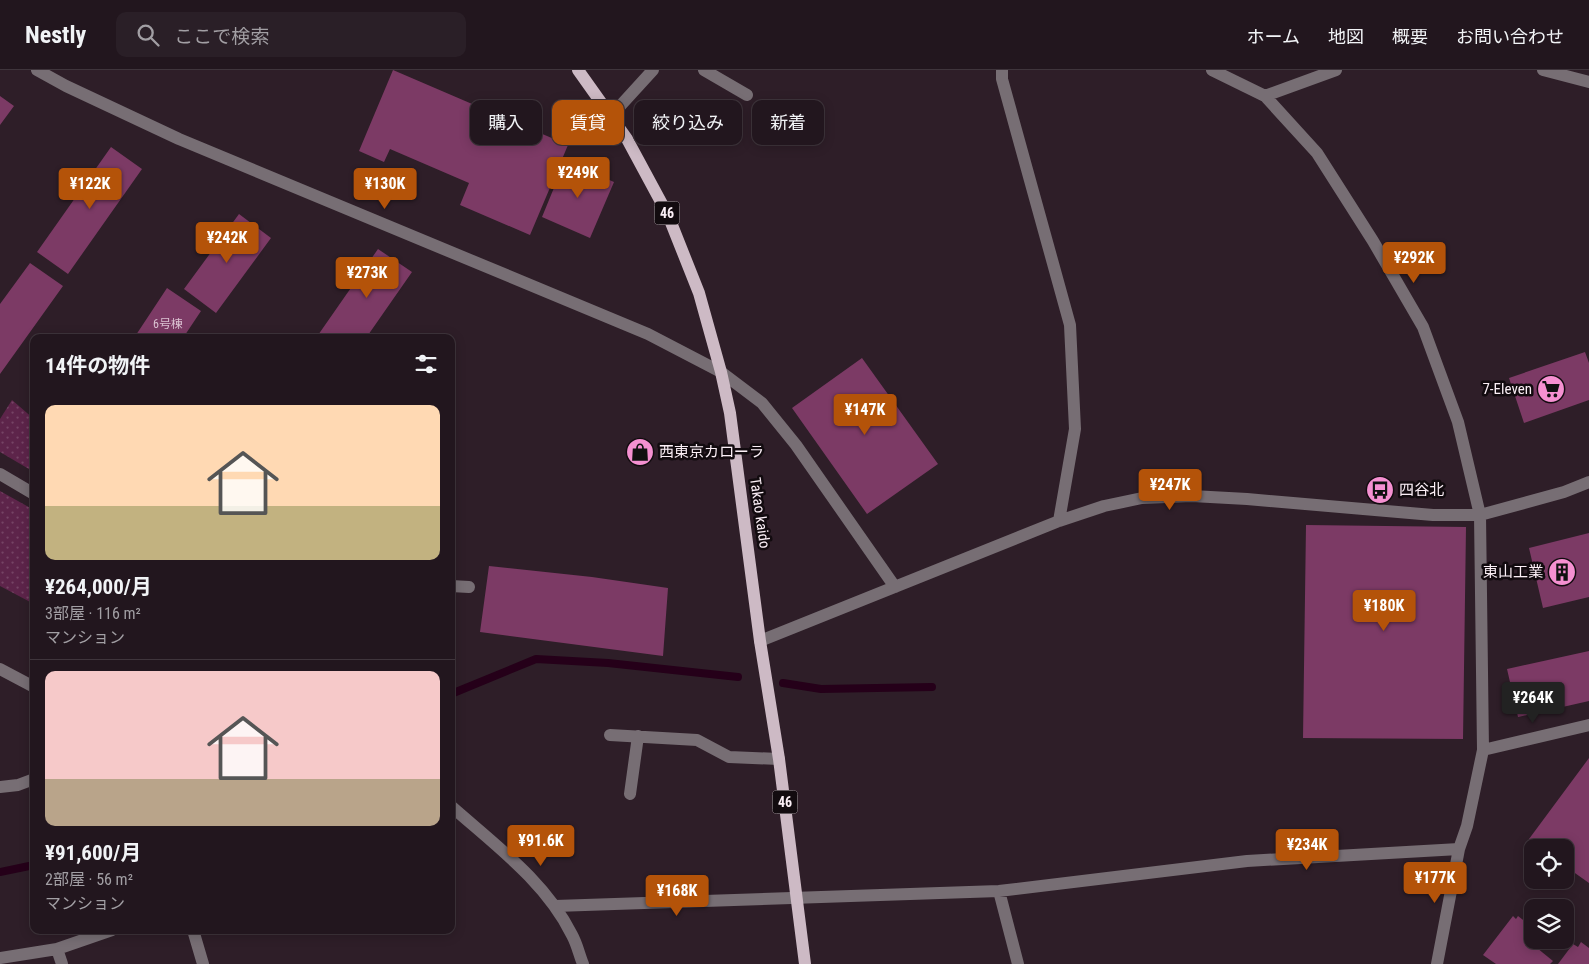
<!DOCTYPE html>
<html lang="ja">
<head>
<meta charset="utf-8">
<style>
	body { margin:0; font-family:"Roboto Condensed","Noto Sans JP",sans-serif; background:#2a1f27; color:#f1f3f6; height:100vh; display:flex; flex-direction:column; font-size:19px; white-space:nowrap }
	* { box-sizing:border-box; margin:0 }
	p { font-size:16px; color:#a29fa4 }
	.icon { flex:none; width:28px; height:28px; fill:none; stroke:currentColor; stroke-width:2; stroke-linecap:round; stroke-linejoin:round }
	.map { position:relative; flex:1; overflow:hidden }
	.details { position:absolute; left:30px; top:264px; width:425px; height:600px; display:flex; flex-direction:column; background:#22161e; border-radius:10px; box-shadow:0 2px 12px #0003,0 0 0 1px #3f353c }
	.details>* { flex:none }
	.hud { position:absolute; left:470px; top:30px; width:475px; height:45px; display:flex; gap:10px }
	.fabs { position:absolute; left:1524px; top:769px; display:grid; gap:10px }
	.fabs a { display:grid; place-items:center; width:50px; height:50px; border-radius:10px; background:#22161e; box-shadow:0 2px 12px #0003,0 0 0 1px #3f353c; font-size:25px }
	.price { position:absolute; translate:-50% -42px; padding:0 11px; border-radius:5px; background:#b45309; color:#fff; font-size:16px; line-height:32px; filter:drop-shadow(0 1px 2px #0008) }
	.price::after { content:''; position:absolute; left:50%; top:30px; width:15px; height:11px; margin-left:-8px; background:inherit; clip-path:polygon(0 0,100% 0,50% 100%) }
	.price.current { background:#222; color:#fff }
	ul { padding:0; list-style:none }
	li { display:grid; align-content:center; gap:10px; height:265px; padding:0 15px }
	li+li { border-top:1px solid #3f353c }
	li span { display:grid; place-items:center; height:155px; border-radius:10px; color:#555 }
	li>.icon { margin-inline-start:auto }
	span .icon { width:90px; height:90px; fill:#fffc; stroke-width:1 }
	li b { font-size:21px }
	h2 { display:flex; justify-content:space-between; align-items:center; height:60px; padding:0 15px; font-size:21px }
	.tag { padding:0 18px; border-radius:10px; background:#22161e; box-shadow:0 2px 12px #0003,0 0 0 1px #3f353c; font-size:18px; line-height:45px }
	.tag.current { background:#b45309; color:#fff }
	header { display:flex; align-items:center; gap:30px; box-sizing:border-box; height:70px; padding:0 25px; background:#22161e; border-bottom:1px solid #3f353c }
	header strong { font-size:24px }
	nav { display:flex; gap:28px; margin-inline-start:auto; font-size:18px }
	.search { width:350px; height:45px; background:#2a1f27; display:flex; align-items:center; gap:12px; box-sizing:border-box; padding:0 18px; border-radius:10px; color:#a29fa4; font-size:19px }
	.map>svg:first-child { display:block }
	.park { fill:url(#park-dots) }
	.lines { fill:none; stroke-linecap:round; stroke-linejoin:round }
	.stream { stroke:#250019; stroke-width:8 }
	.building { fill:#7c3a65 }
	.minor { stroke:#776e74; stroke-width:12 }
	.major { stroke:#cdbac5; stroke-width:12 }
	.labels { text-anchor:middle; stroke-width:5; stroke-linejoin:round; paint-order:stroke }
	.number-label { font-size:12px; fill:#dbc2d2 }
	.shield { fill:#120b0f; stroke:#b5abb1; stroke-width:1 }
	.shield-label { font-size:14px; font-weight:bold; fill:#fbeff6 }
	.poi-label { font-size:15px; fill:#fbeff6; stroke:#120b0f; text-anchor:end }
	.street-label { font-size:15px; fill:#fbeff6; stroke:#120b0f }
</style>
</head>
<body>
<header>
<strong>Nestly</strong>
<div class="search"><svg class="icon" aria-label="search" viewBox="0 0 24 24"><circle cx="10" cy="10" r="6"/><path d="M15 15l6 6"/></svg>ここで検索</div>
<nav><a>ホーム</a><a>地図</a><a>概要</a><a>お問い合わせ</a></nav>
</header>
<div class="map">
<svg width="1589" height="894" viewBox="0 0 1589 894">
	<defs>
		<pattern id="park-dots" width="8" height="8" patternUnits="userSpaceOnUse" patternTransform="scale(1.25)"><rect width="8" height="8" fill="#5d244a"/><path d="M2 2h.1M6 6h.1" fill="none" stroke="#754465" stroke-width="1.8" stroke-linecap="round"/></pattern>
	</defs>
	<rect width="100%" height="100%" fill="#2e1e28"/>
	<path class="park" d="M12,330L34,349V402L0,382V349Z
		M0,421L34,440V534L0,516Z"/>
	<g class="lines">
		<path class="stream" d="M783,613L821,619L932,617
			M451,624L536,589L608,593L738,607
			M0,802L34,795"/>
	</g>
	<path class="building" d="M393,0L568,75L530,165L460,135L469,113L390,79L384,92L359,81Z
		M0,26L14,36L0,55Z
		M111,77L142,99L68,204L37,182Z
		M565,91L614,112L590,168L542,147Z
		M239,144L271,168L216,243L184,219Z
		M378,179L412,202L366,268H316Z
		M30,193L63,216L0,304V234Z
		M167,218L201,241L183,268H134Z
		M1585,282L1589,293V330L1524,353L1509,308Z
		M862,288L938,394L867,444L792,338Z
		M1306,455L1466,457L1463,669L1303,668Z
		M1589,463V527L1543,538L1529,478Z
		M489,496L592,507L668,518L663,586L480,562Z
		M1589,581V631L1518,647L1507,599Z
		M1589,688V813L1565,796V778H1541L1529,769Z
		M1513,846L1516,849L1518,846L1532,857V870H1543L1537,878L1553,891L1550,894H1496L1483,885Z
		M1581,872L1589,878V894H1558L1573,874L1578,877Z"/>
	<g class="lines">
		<path class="minor" d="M37,0L66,16L179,69L648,264L721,302L762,333L796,375L895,517
			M704,0L747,25
			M1002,0V9L1070,255L1075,359L1059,451
			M1543,0L1589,12
			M1265,26L1336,0
			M611,46L653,0
			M0,404L34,424
			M451,516L469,517
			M760,571L1059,451L1104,436L1142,428L1192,426L1247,429L1433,445H1480L1564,422L1589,412
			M0,599L34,617
			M610,665L697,670L729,687L779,689
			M1483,680L1589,655
			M0,717L18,715L34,709
			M630,724L638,666
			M451,736C495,775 546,812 572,865C577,874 579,884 583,894
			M999,821L1018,894
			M555,836L999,821L1247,791L1459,779L1467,756L1483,680L1480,445L1458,352L1423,257L1373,171L1317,83L1265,26L1212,0
			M193,860L203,894
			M57,879L62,894
			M0,888L57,879L112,860
			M1437,894L1459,779"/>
		<path class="major" d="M578,0L627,69L668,145L699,223L721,302L730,343L760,571L779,689L805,894"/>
	</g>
	<defs>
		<g id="supermarket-disc" transform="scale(1.4375)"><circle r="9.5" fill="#f590d1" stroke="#120b0f"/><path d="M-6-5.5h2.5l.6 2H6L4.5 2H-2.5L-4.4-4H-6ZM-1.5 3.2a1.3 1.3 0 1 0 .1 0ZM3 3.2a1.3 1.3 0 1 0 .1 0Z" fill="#111"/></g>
		<g id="shop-disc" transform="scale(1.4375)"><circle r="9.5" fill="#f590d1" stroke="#120b0f"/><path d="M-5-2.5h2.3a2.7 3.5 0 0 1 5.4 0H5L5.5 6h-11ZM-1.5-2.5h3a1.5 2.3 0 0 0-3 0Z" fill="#111"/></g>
		<g id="bus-disc" transform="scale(1.4375)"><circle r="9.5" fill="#f590d1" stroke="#120b0f"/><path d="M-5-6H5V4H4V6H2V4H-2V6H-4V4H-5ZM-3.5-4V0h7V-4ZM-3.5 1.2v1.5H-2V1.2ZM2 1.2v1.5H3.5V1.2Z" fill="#111"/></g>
		<g id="building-disc" transform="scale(1.4375)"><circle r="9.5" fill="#f590d1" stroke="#120b0f"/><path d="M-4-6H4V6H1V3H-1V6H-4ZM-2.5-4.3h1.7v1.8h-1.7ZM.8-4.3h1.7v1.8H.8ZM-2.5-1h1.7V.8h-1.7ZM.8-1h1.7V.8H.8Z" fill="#111"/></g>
	</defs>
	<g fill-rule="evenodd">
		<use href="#supermarket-disc" x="1551" y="319"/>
		<use href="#shop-disc" x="640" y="382"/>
		<use href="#bus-disc" x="1380" y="420"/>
		<use href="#building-disc" x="1562" y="502"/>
	</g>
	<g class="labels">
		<g class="number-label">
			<text x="168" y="258">6号棟</text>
		</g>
		<g class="shield">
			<rect x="654.5" y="131.5" width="25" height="23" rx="4"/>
			<rect x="772.5" y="720.5" width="25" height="23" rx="4"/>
		</g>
		<g class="shield-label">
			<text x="667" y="148">46</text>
			<text x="785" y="737">46</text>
		</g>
		<g class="poi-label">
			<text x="1532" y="324">7-Eleven</text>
			<text x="659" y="387" text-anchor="start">西東京カローラ</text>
			<text x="1399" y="425" text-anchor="start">四谷北</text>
			<text x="1543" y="507">東山工業</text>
		</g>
		<g class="street-label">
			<text transform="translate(760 443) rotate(82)" y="5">Takao kaido</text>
		</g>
	</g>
</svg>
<div class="fabs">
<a><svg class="icon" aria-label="locate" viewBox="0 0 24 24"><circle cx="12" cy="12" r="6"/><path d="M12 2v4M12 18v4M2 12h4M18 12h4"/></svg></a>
<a><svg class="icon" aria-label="layers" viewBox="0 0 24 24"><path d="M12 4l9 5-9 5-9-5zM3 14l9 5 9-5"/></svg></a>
</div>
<b class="price" style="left:578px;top:129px">¥249K</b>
<b class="price" style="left:90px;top:140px">¥122K</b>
<b class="price" style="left:385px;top:140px">¥130K</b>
<b class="price" style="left:227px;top:194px">¥242K</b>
<b class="price" style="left:1414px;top:214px">¥292K</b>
<b class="price" style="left:367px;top:229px">¥273K</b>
<b class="price" style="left:865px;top:366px">¥147K</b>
<b class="price" style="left:1170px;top:441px">¥247K</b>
<b class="price" style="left:1384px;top:562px">¥180K</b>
<b class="price current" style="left:1533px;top:654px">¥264K</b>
<b class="price" style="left:541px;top:797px">¥91.6K</b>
<b class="price" style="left:1307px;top:801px">¥234K</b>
<b class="price" style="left:1435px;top:834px">¥177K</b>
<b class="price" style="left:677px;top:847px">¥168K</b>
<div class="hud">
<a class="tag">購入</a>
<a class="tag current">賃貸</a>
<a class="tag">絞り込み</a>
<a class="tag">新着</a>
</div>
<section class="details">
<h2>14件の物件<svg class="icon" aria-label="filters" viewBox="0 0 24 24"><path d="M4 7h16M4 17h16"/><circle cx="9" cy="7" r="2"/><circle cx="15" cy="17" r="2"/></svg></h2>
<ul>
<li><span style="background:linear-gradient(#ffd9b3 65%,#c2b280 0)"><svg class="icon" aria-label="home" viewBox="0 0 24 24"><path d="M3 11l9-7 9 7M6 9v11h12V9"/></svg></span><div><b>¥264,000/月</b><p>3部屋 · 116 m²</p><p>マンション</p></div></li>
<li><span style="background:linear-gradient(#f6c9c9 70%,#b9a48a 0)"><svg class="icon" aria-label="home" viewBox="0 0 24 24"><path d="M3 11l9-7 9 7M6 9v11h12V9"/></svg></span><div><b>¥91,600/月</b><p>2部屋 · 56 m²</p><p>マンション</p></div></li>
</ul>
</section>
</div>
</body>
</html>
